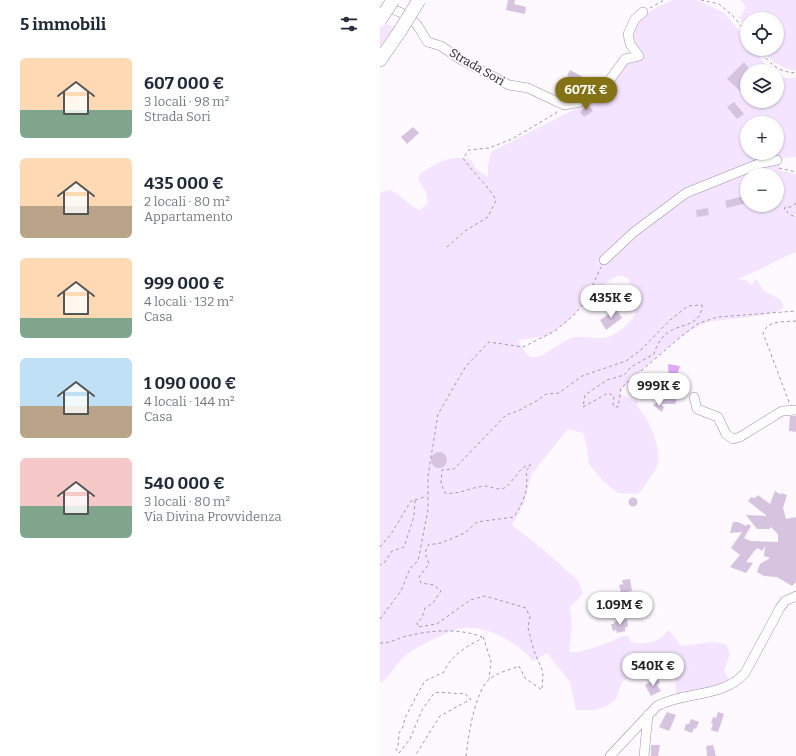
<!DOCTYPE html>
<html lang="it">
<head>
<meta charset="utf-8">
<style>
	body { margin:0; font-family:Bitter,serif; background:#f6f6f7; color:#1f2937; height:100vh; display:flex; flex-direction:column; font-size:15px; white-space:nowrap }
	* { box-sizing:border-box; margin:0 }
	p { font-size:13px; color:#747a83 }
	.icon { flex:none; width:22px; height:22px; fill:none; stroke:currentColor; stroke-width:2; stroke-linecap:round; stroke-linejoin:round }
	.map { position:relative; flex:1; overflow:hidden }
	.details { display:flex; flex-direction:column; background:#fff; width:380px }
	.details>* { flex:none }
	.fabs { position:absolute; left:360px; top:12px; display:grid; gap:8px }
	.fabs a { display:grid; place-items:center; width:44px; height:44px; border-radius:50%; background:#fff; box-shadow:0 1px 3px #0004; font-size:20px }
	.price { position:absolute; translate:-50% -34px; padding:0 9px; border-radius:14px; background:#fff; color:#222; font-size:13px; line-height:26px; filter:drop-shadow(0 1px 2px #0008) }
	.price::after { content:''; position:absolute; left:50%; top:24px; width:12px; height:9px; margin-left:-6px; background:inherit; clip-path:polygon(0 0,100% 0,50% 100%) }
	.price.active { background:#847314; color:#fff }
	ul { padding:0; list-style:none }
	li { display:flex; align-items:center; gap:12px; height:100px; padding:0 20px }
	li span { display:grid; place-items:center; flex:none; width:112px; height:80px; border-radius:6px; color:#555 }
	li>.icon { margin-inline-start:auto }
	span .icon { width:48px; height:48px; fill:#fffc; stroke-width:1 }
	li b { font-size:17px }
	h2 { display:flex; justify-content:space-between; align-items:center; height:48px; padding:0 20px; font-size:17px }
	main { display:flex; flex:1; min-height:0 }
	.map>svg:first-child { display:block }
	.green { fill:#f5e4ff; fill-rule:evenodd }
	.water { fill:#dfaafa }
	.building { fill:#d6c3e0 }
	.lines { fill:none; stroke-linecap:round; stroke-linejoin:round }
	.minor-casing { stroke:#a18faa; stroke-width:10 }
	.highway-casing { stroke:#a18faa; stroke-width:14 }
	.path { stroke:#9f9aa1; stroke-width:1; stroke-dasharray:3 3; stroke-linecap:butt }
	.minor { stroke:#fff; stroke-width:9 }
	.highway { stroke:#fff; stroke-width:13 }
	.highway-bridge-casing { stroke:#a18faa; stroke-width:14; stroke-linecap:butt }
	.highway-bridge { stroke:#fff; stroke-width:13 }
	.labels { text-anchor:middle; stroke-width:4; stroke-linejoin:round; paint-order:stroke }
	.street-label { font-size:12px; fill:#1f1923; stroke:#fdf9ff }
</style>
</head>
<body>
<main>
<section class="details">
<h2>5 immobili<svg class="icon" aria-label="filters" viewBox="0 0 24 24"><path d="M4 7h16M4 17h16"/><circle cx="9" cy="7" r="2"/><circle cx="15" cy="17" r="2"/></svg></h2>
<ul>
<li><span style="background:linear-gradient(#ffd9b3 65%,#7fa58c 0)"><svg class="icon" aria-label="home" viewBox="0 0 24 24"><path d="M3 11l9-7 9 7M6 9v11h12V9"/></svg></span><div><b>607 000 €</b><p>3 locali · 98 m²</p><p>Strada Sori</p></div></li>
<li><span style="background:linear-gradient(#ffd9b3 60%,#b9a48a 0)"><svg class="icon" aria-label="home" viewBox="0 0 24 24"><path d="M3 11l9-7 9 7M6 9v11h12V9"/></svg></span><div><b>435 000 €</b><p>2 locali · 80 m²</p><p>Appartamento</p></div></li>
<li><span style="background:linear-gradient(#ffd9b3 75%,#7fa58c 0)"><svg class="icon" aria-label="home" viewBox="0 0 24 24"><path d="M3 11l9-7 9 7M6 9v11h12V9"/></svg></span><div><b>999 000 €</b><p>4 locali · 132 m²</p><p>Casa</p></div></li>
<li><span style="background:linear-gradient(#bfe0f5 60%,#b9a48a 0)"><svg class="icon" aria-label="home" viewBox="0 0 24 24"><path d="M3 11l9-7 9 7M6 9v11h12V9"/></svg></span><div><b>1 090 000 €</b><p>4 locali · 144 m²</p><p>Casa</p></div></li>
<li><span style="background:linear-gradient(#f6c9c9 60%,#7fa58c 0)"><svg class="icon" aria-label="home" viewBox="0 0 24 24"><path d="M3 11l9-7 9 7M6 9v11h12V9"/></svg></span><div><b>540 000 €</b><p>3 locali · 80 m²</p><p>Via Divina Provvidenza</p></div></li>
</ul>
</section>
<div class="map">
<svg width="416" height="756" viewBox="0 0 416 756">
	<rect width="100%" height="100%" fill="#fdf9ff"/>
	<path class="green" d="M293,0H318L344,13L367,39V49H374L390,71H367V101H397V76L405,78H416V157L401,158L399,167L401,171L416,174V252C395,260 379,272 357,279L366,280L371,285L376,279L384,291L400,299L404,306C400,318 338,318 325,323C304,330 258,373 241,390V394L258,402L257,407C268,415 282,450 278,464C274,473 266,483 261,491L257,494L238,493L223,481L209,464L206,442L203,433L188,429L151,475L145,501L132,525L159,546L194,577L199,582L203,594L190,607L192,625L189,652C199,654 217,646 227,643C235,641 240,635 248,636L251,642C260,645 275,643 282,637C286,634 285,632 289,630L301,646L332,642L346,644L350,654L344,671L349,679L352,680L342,686L297,696C293,681 301,666 283,660L266,675L247,679L242,682L236,699L227,706L216,710H196L190,682L167,653L153,661C137,642 108,625 82,628C74,629 66,634 59,637C47,642 35,648 25,656C15,664 11,676 0,683V193C4,193 6,190 9,190C16,190 31,208 40,210L48,203L46,192L38,179L40,174C56,163 71,154 91,160L95,168L108,177V166L111,152L199,107L219,94L259,50C241,22 271,10 293,0ZM367,123H397V153H367ZM367,175H397V205H367ZM242,275L249,279C251,286 249,289 246,295L255,314C250,323 242,330 233,335C221,342 209,335 196,337C183,338 163,360 151,357C145,355 141,345 138,340L167,336L186,323L215,292L234,277Z
		M360,0H416V70C400,69 391,61 381,49H397V19H367V30L360,18L366,6Z
		M4,22L16,29L0,53V28Z"/>
	<path class="water" d="M288,364L300,366L295,383L289,382Z"/>
	<path class="building" d="M128,0H135L134,4L146,7L145,14L126,10Z
		M364,62L369,68L367,70V86L361,92L347,79Z
		M190,70L203,77L206,82L201,90L188,83L191,78L187,76Z
		M354,102L364,114L357,119L347,107Z
		M208,104L213,111L204,117L200,112Z
		M33,127L39,133L27,144L21,137Z
		M367,195V203L347,208L345,201Z
		M328,208L329,215L317,217L316,210Z
		M236,309L242,318L226,330L220,320Z
		M290,388L300,392L295,404H282L286,392L289,393Z
		M278,402L284,407L282,412L273,405Z
		M410,416H416V432L409,431Z
		M51 460a8 8 0 1 1 16 0a8 8 0 1 1-16 0Z
		M395,491L401,495V493L407,495L403,508L406,519L416,517V582L412,586L397,577L384,576L377,572L380,564L390,558L384,556L385,546L382,551L378,548L375,550L366,562L373,563L366,573L350,567L360,555L351,548L362,532L350,533L353,522H358L366,526L368,524L371,526L364,538L371,541L398,542V534L391,527L389,529H377L366,515L387,516L368,501L371,497L375,498L378,495L390,504Z
		M248.5 502a4.5 4.5 0 1 1 9 0a4.5 4.5 0 1 1-9 0Z
		M250,579L252,591L241,593L239,585L243,584L242,580Z
		M247,619L248,626L245,628V631L237,633L236,630L233,631L231,624H234V622Z
		M277,677L280,683L277,685L281,691L271,696L265,685Z
		M287,712L296,715L289,731L279,727Z
		M338,712L344,714L338,732L331,730L333,724L331,723L333,717L336,718Z
		M311,719L319,722L316,729L314,728L312,733L304,730L306,724H309Z
		M271,745H280L278,756H271Z
		M333,745L336,756H327L326,746Z"/>
	<g class="lines">
		<g class="minor-casing">
			<path id="minor" d="M3,11C16,6 33,18 39,28C43,33 44,38 48,42L61,46L80,59L129,85L148,88L184,105L201,102L226,85L245,59L259,56
				M259,56L250,44L248,34L255,19L263,12
				M224,260L254,232L306,193L378,164L397,160
				M314,397L317,409L338,417L346,434L353,439L360,437L402,411L416,410
				M230,756L277,706C305,691 343,698 365,673L400,608L405,601L416,596
				M264,756L268,715"/>
		</g>
		<g class="highway-casing">
			<path id="highway" d="M0,60L20,31"/>
		</g>
		<path class="path" d="M321,0L339,4L353,16L367,33
			M270,8L284,0
			M378,49C390,63 397,72 416,73
			M399,168L416,172
			M416,203L411,207H405L404,210L416,218
			M67,247L85,231L108,217L116,200C107,184 93,173 83,158L89,150L109,148L132,139L176,113L178,110
			M409,402L383,333C388,320 404,322 416,321
			M35,500L47,496
			M0,547L11,534L31,501L35,500L34,516L24,547L12,551L5,562L0,565
			M0,619L21,591L30,568L38,561L48,510V476L58,414L86,366L109,342L143,347L175,331L194,315L205,302L221,267
			M103,637L111,661L109,679
			M0,643C9,644 18,638 27,636C51,630 80,628 102,637C99,641 94,642 90,645C78,652 69,660 64,672L45,681L39,691L25,718L23,727L19,733L18,746L16,750L19,753L30,739L42,710L54,693C66,691 75,695 84,693L91,699L60,716L35,756
			M86,756C88,738 95,688 111,678C119,672 130,670 139,666L145,678L162,690L163,672L154,651L148,628L150,617L146,608L105,596L90,600L57,624L38,627L37,622L42,618L45,608L53,603L61,591L54,585L41,583L39,577L49,564L45,553L48,545L61,543L85,533L97,522L134,517C144,501 149,489 146,471L151,465C140,465 134,481 126,487C119,492 111,486 105,486C91,487 79,495 65,493L61,483L62,470L74,469L126,415L138,411L158,400L166,394L179,393L202,376L246,361L262,349L290,320L308,306L322,305C321,329 298,322 285,335C279,340 276,347 274,354L251,367L244,375L227,380L205,395L203,407L228,393L234,396L233,406L238,407L241,388L303,335L319,323L338,317L416,311"/>
		<use href="#minor" class="minor"/>
		<use href="#highway" class="highway"/>
		<g class="highway-bridge-casing">
			<path id="highway-bridge" d="M0,20L13,0
				M20,31L39,0"/>
		</g>
		<use href="#highway-bridge" class="highway-bridge"/>
	</g>
	<g class="labels">
		<g class="street-label">
			<text transform="translate(97 67) rotate(30)" y="4">Strada Sori</text>
		</g>
	</g>
</svg>
<div class="fabs">
<a><svg class="icon" aria-label="locate" viewBox="0 0 24 24"><circle cx="12" cy="12" r="6"/><path d="M12 2v4M12 18v4M2 12h4M18 12h4"/></svg></a>
<a><svg class="icon" aria-label="layers" viewBox="0 0 24 24"><path d="M12 4l9 5-9 5-9-5zM3 14l9 5 9-5"/></svg></a>
<a>+</a>
<a>−</a>
</div>
<b class="price active" style="left:206px;top:111px">607K €</b>
<b class="price" style="left:231px;top:319px">435K €</b>
<b class="price" style="left:279px;top:407px">999K €</b>
<b class="price" style="left:240px;top:626px">1.09M €</b>
<b class="price" style="left:273px;top:687px">540K €</b>
</div>
</main>
</body>
</html>
